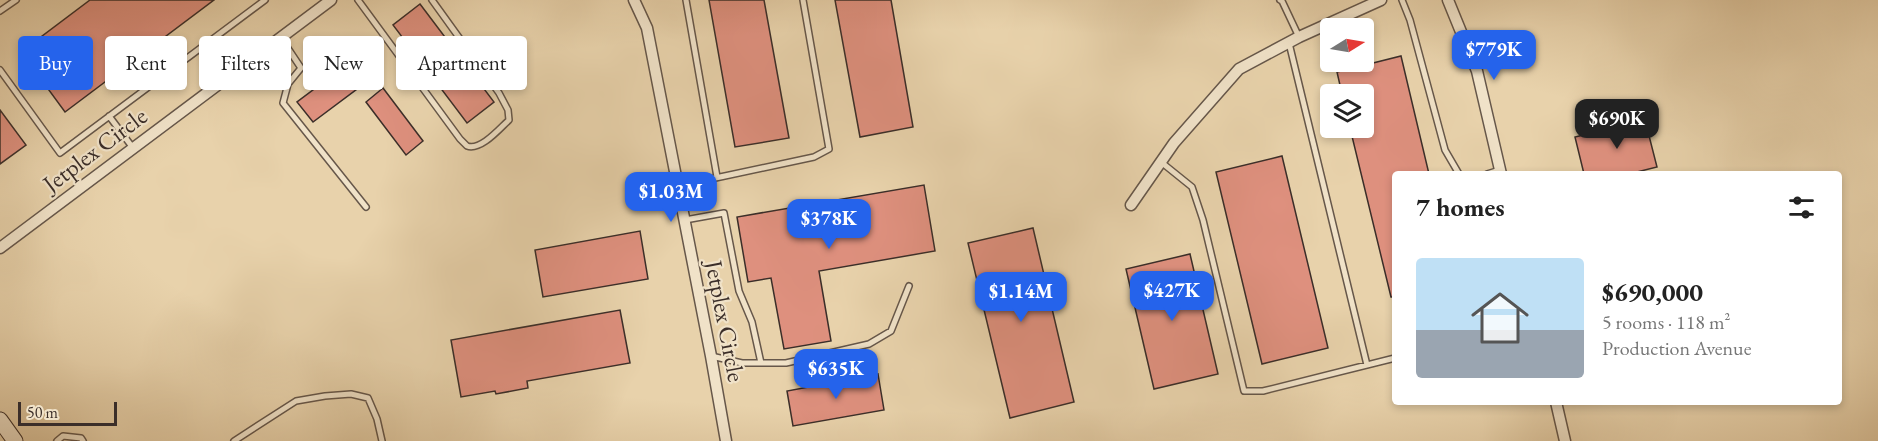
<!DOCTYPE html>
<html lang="en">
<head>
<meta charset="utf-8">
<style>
	body { margin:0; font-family:"EB Garamond",serif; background:#f6f6f6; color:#222; height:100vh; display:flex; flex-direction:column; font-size:22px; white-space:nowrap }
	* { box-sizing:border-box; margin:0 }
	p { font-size:20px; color:#767676 }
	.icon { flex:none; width:33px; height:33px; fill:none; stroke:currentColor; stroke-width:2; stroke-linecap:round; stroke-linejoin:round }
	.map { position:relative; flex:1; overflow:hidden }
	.details { position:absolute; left:1392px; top:171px; width:450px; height:234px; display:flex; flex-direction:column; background:#fff; border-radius:6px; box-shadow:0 3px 9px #0003 }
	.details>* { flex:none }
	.top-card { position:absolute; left:18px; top:36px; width:570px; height:54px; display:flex; gap:12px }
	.needle { width:39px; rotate:79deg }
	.buttons { position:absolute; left:1320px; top:18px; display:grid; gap:12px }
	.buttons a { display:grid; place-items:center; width:54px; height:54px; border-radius:6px; background:#fff; box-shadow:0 3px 9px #0003; font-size:30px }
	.scale { position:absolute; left:18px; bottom:15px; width:99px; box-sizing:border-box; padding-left:6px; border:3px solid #3b2e29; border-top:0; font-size:16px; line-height:21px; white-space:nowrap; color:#3b2e29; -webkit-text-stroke:4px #f0e2c8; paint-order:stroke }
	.price { position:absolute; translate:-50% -51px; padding:0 14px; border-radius:12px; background:#2563eb; color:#fff; font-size:20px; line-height:39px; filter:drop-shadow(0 2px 3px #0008) }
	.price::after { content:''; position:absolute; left:50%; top:36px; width:18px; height:14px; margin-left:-9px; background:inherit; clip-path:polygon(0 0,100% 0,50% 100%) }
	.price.selected { background:#222; color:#fff }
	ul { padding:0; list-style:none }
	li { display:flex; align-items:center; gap:18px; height:150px; padding:0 24px }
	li+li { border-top:2px solid #e0e0e0 }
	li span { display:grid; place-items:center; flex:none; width:168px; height:120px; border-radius:6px; color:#555 }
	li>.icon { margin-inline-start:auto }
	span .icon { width:72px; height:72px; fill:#fffc; stroke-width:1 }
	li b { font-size:26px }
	h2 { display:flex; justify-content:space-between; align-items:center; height:72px; padding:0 24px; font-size:26px }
	.tag { padding:0 21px; border-radius:6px; background:#fff; box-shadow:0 3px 9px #0003; font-size:21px; line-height:54px }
	.tag.selected { background:#2563eb; color:#fff }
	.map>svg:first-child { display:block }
	.building { fill:#de907e; stroke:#3b2e29; stroke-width:1.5 }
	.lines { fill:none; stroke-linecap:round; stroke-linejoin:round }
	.service-casing { stroke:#66574a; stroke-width:8 }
	.minor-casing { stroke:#66574a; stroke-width:13 }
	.secondary-casing { stroke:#3b2e29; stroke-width:17 }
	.service { stroke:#f0e2c8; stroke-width:5 }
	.minor { stroke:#f0e2c8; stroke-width:10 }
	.secondary { stroke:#f0e2c8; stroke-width:15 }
	.labels { text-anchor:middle; stroke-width:4.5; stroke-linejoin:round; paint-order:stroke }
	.street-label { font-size:24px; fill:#3b2e29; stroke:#f0e2c8 }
</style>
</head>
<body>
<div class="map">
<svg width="1878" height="441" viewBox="0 0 1878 441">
	<rect width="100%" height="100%" fill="#e8d2ab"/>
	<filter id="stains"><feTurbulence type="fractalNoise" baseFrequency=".00333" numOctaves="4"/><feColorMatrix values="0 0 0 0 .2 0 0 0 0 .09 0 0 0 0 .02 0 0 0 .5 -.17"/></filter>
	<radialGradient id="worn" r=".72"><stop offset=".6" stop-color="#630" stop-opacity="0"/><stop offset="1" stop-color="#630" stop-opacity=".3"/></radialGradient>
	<path class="building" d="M90,0H214L65,112L21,52Z
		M709,0H764L789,138L735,147Z
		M835,0H891L913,127L860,137Z
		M420,4L494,102L467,123L393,25Z
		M1401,56L1429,174H1395V297H1391L1350,128H1364V94H1342L1337,72Z
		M341,69L357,89L313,122L297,102Z
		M383,88L423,141L406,155L366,102Z
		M0,110L26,145L0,164Z
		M1645,120L1657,167L1629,174H1584L1575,137Z
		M1282,156L1328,348L1262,364L1216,172Z
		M924,185L935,251L819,271L831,341L784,349L771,278L748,282L737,217Z
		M1033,228L1074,402L1010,418L968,243Z
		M640,231L648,279L543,297L535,250Z
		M1190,254L1218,374L1154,389L1126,269Z
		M620,310L630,363L527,381L528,388L496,394L495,391L461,397L451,340Z
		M878,374L884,410L793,426L787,391Z"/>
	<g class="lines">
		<g class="service-casing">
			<path id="service" d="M358,0L460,139C461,140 466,145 467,146C481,151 500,128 509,120L508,110L499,93L432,0
				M686,0L717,177
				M1280,0L1282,1L1299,37
				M1402,0L1410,20L1445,150L1459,174
				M0,11L16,0
				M281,38L301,68L288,84L283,103L366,207
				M1289,43L1367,365
				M0,70L60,153L265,0
				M109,116L133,148
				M1161,162L1192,187L1203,220L1244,391H1263L1395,358
				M1487,174L1500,170
				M678,186L814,157L829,149L803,0
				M685,220L724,213L739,291L752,322L761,363
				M711,356L742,363H786L869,344L891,331L909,286
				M57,441L63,436L81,438L83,441
				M234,441L296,401L325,396L351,394L368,398L377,419L382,441"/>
		</g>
		<g class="minor-casing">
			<path id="minor" d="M634,0L647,28L711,356L726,441
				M1448,0L1477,71L1501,174
				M1131,205L1174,143L1239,69L1299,37L1381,0
				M0,248L331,0
				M1556,402L1565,441"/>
		</g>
		<g class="secondary-casing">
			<path id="secondary" d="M0,420L15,441"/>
		</g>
		<use href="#service" class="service"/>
		<use href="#minor" class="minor"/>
		<use href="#secondary" class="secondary"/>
	</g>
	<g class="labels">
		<g class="street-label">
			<text transform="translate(95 150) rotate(-37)" y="8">Jetplex Circle</text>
			<text transform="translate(725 321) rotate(79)" y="8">Jetplex Circle</text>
		</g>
	</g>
	<rect width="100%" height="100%" filter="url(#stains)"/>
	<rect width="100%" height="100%" fill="url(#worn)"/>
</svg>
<div class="buttons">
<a><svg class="needle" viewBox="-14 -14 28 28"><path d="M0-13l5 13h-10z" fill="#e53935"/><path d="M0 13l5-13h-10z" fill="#767676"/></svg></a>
<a><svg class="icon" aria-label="layers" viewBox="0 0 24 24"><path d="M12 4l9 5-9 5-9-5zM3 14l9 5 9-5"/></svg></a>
</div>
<div class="scale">50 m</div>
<b class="price" style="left:1494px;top:81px">$779K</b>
<b class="price selected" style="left:1617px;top:150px">$690K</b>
<b class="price" style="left:671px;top:223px">$1.03M</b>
<b class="price" style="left:829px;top:250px">$378K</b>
<b class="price" style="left:1172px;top:322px">$427K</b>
<b class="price" style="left:1021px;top:323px">$1.14M</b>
<b class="price" style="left:836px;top:400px">$635K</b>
<div class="top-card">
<a class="tag selected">Buy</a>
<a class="tag">Rent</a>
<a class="tag">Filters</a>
<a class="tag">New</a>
<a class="tag">Apartment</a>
</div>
<section class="details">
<h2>7 homes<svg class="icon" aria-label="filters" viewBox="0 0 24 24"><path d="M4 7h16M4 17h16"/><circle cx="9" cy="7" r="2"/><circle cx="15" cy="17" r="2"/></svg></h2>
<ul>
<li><span style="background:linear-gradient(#bfe0f5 60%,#9aa5b1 0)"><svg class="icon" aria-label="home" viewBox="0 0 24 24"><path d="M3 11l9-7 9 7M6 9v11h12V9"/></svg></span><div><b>$690,000</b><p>5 rooms · 118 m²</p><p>Production Avenue</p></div></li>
</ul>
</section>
</div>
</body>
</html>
